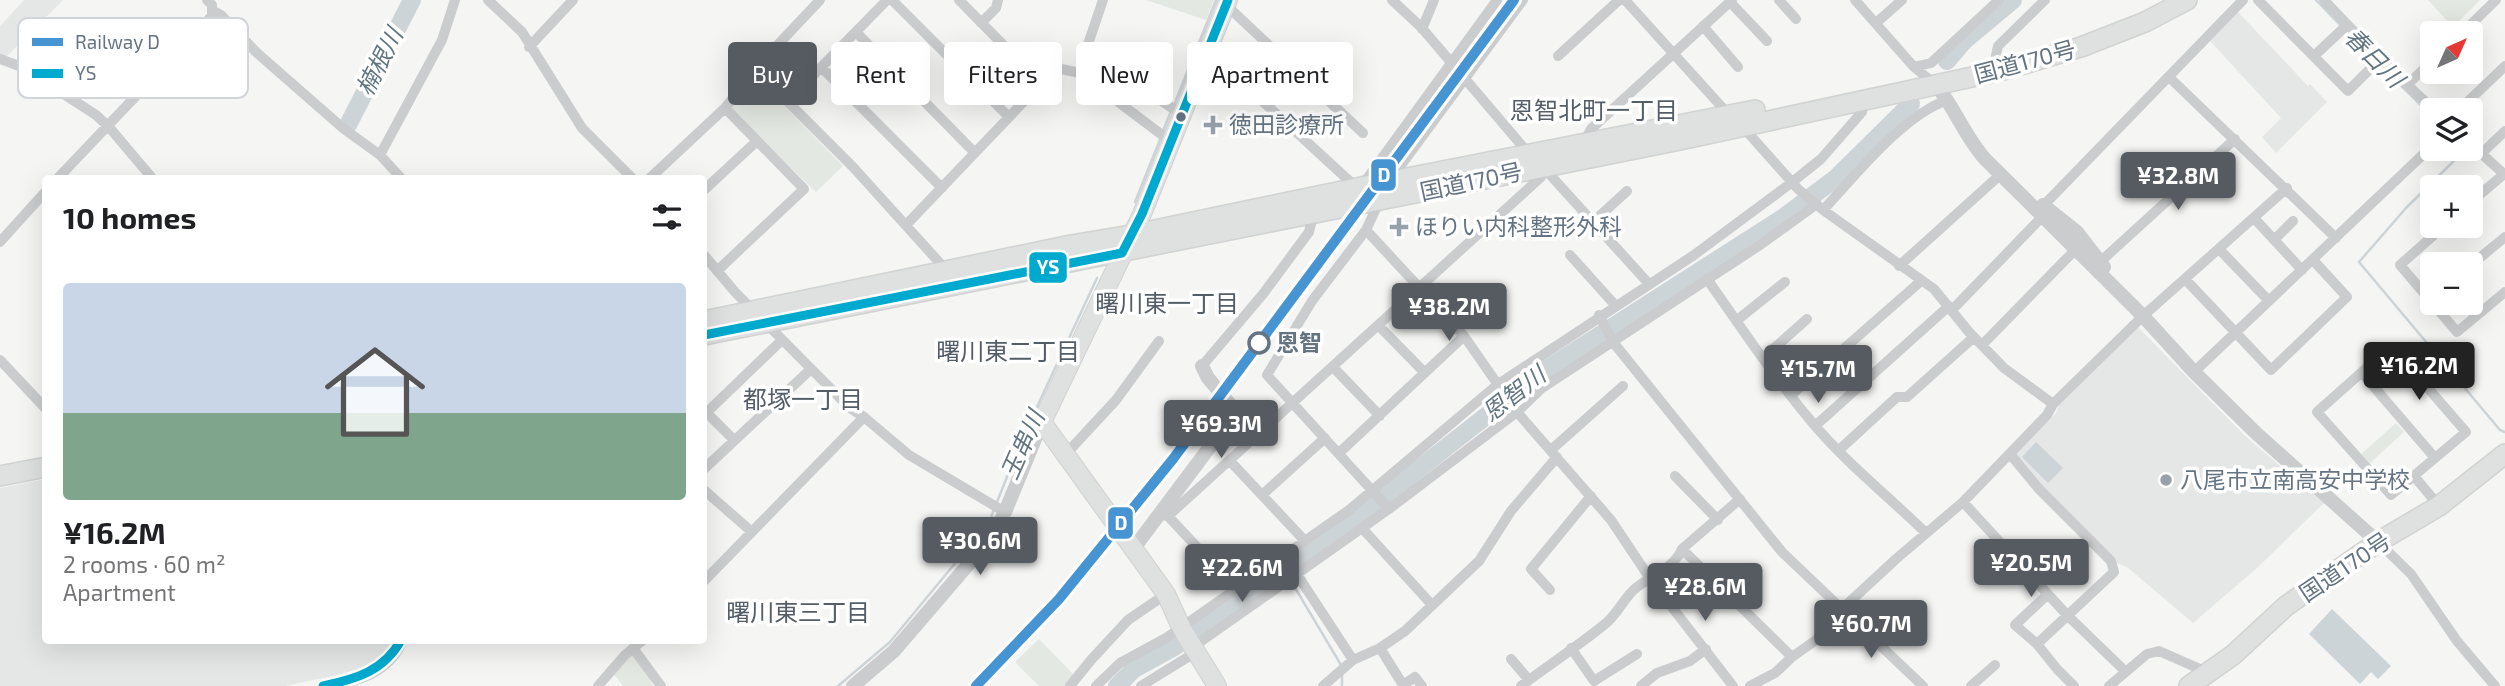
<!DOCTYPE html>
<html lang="en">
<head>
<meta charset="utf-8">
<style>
	body { margin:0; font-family:"Exo 2","Noto Sans JP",sans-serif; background:#f6f6f6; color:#202124; height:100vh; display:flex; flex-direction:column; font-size:26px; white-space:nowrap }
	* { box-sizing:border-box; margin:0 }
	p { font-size:23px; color:#757577 }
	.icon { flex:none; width:38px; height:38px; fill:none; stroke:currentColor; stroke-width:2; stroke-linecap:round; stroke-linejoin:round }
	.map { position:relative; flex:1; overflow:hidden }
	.drawer { position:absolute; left:42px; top:175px; width:665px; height:469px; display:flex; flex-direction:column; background:#fff; border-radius:7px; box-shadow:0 7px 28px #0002 }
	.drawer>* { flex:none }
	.hud { position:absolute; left:728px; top:42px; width:665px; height:63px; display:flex; gap:14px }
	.needle { width:46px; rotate:45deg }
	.tools { position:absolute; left:2420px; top:21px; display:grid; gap:14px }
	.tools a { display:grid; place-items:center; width:63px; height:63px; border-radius:7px; background:#fff; box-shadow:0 7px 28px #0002; font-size:35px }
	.price { position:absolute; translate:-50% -60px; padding:0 16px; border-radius:7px; background:#565b61; color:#fff; font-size:23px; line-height:46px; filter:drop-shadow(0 2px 4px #0008) }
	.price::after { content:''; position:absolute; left:50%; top:42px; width:21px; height:16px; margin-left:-10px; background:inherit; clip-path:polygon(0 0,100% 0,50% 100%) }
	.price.active { background:#222; color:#fff }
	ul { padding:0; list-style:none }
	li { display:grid; align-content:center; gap:14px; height:371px; padding:0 21px }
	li+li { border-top:2px solid #e0e0e0 }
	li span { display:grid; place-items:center; height:217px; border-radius:7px; color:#555 }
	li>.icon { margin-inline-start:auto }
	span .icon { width:126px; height:126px; fill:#fffc; stroke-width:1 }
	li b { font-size:30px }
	h2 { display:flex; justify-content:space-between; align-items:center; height:84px; padding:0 21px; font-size:30px }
	.pill { padding:0 24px; border-radius:7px; background:#fff; box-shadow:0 7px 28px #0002; font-size:24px; line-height:63px }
	.pill.active { background:#565b61; color:#fff }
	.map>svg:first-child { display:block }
	.built { fill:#e5e7e6 }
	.green { fill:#e4e8e2 }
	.water { fill:#cdd4d7 }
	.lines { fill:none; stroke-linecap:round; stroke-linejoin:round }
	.stream { stroke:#cdd4d7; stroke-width:2.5 }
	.river { stroke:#cdd4d7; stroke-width:18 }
	.primary-casing { stroke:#d1d1d2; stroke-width:20 }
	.trunk-casing { stroke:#d1d2d2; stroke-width:22 }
	.minor { stroke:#cacccd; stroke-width:10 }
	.tertiary { stroke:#cacccd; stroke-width:14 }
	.primary { stroke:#dfe0e0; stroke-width:18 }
	.trunk { stroke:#dfe0e0; stroke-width:19 }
	.bus-1-casing { stroke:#fff; stroke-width:14 }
	.bus-1 { stroke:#00a9ce; stroke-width:9 }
	.rail-1-casing { stroke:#fff; stroke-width:16 }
	.rail-1 { stroke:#4694d1; stroke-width:10 }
	.bus-dot { fill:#657483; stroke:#fff; stroke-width:2.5 }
	.poi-dot { fill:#97a1ab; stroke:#fff; stroke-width:2.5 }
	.stop-dot { fill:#fff; stroke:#657483; stroke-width:3.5 }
	.labels { text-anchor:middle; stroke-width:7; stroke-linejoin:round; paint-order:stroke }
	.street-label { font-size:23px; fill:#657483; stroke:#fff }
	.poi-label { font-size:23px; fill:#657483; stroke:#fff; text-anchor:start }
	.stop-label { font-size:23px; font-weight:bold; fill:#657483; stroke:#fff; text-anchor:start }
	.water-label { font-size:24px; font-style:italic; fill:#617680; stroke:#fff }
	.neighbourhood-label { font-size:24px; fill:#535e69; stroke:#fff }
	.key { fill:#fff; stroke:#d1d5da; stroke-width:2 }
	.key-label { font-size:19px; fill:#657483 }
	.line-badge { stroke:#fff; stroke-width:2.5 }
	.badge-label { font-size:19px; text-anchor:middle; font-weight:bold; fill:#fff }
</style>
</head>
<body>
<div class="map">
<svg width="2505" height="686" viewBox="0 0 2505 686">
	<rect width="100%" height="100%" fill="#f5f5f4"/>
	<path class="built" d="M24,0H63L6,57L0,55V26Z
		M2238,12L2308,86L2310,84L2327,102L2276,153L2262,137L2281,118L2210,41Z
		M2137,326L2244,435L2324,503L2257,568L2193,623L2127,567L2112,561L2013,456L2056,413L2059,404Z
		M45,479L46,640L394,641L377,660L356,671L285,686H0V488Z"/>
	<path class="green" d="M1146,0H1214L1206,20Z
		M2428,0H2480L2453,27Z
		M759,80L843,166L816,192L732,112L731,104L750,81Z
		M2396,423L2404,432L2369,464L2360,455Z
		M1039,639L1075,676L1065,686H1039L1015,662Z
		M631,654L647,673L653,686H623L614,674Z"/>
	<path class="water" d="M2036,442L2063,468L2048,483L2022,457Z
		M2332,609L2391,666L2378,679L2371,672L2360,684L2309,634Z"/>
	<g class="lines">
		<path class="stream" d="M2316,0L2340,25
			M2387,72L2425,109
			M1174,105L1216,0
			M1163,131L1171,111
			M2466,149L2406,208L2359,262L2500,430L2505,432
			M1135,202L1161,137
			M997,502L1022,439L1097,278
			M1291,581L1341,665
			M1342,675V686
			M838,686L890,642L990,521L994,508"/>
		<path class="river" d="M1947,61L1965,40L2013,0
			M348,125L412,0
			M1117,686L1134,669L1176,646L1355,519L1542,372L1784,217L1836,178L1911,104"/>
		<g class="primary-casing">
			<path id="primary" d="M1217,686L1182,629L1166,594L1042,422L1142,214L1228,0"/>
		</g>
		<g class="trunk-casing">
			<path id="trunk" d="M704,321L1071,245L1131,235L1361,187L1755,110
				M704,335L1680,140L2000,71L2081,47L2145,22L2187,0
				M0,476L46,467
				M2189,686L2233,655L2286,606L2378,542L2439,506L2505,454"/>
		</g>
		<path class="minor" d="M488,0L522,32L582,128L632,178
			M892,0L1009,117
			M959,0L1018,60L1080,73L1170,141
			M1103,0L1086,50L1181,114
			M1625,0L1729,115
			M1779,0L1796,19
			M1855,0L1914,67L1936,85
			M2258,0L2348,91L2380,59
			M2324,0L2380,59L2434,110
			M1730,2L1767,41
			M1226,5L1363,133
			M212,10L221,15L256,52L344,129L380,155L401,178
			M981,23L996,8L998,0
			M1876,23L1902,0
			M1703,26L1738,67
			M1422,29L1434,0
			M856,32L975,153
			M2462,33L2496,0
			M529,47L573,0
			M1208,51L1357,188
			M1558,56L1619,0
			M2314,56L2347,25
			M0,59L22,67L96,115L109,127L152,178
			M1995,60L1998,46L2045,0
			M1914,67L1931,63L1999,0
			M822,68L942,188
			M755,69L853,167L948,272
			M2169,77L2336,238
			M2407,85L2432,61
			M789,100L887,0
			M2459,110L2505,66
			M1742,126L1798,189L1823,210L1934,289L1969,332L2004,368L2053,404
			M1584,143L1591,129L1732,0
			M2471,144L2505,175
			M2482,153L2505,131
			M380,155L442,40L455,0
			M1543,167L1649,284
			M58,178L212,16V5L207,0
			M650,178L725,108L755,69L820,0
			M1390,180L1523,0
			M1361,187L1497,0
			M704,190L757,141
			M1380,200L1366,230L1312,301L1267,375L1389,509
			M2471,202L2504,174
			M2044,205L2243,0
			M1823,210C1855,176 1904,114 1948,100
			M2254,218L2302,270
			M1593,222L1627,191
			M906,225L1056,68
			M2444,226L2400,265L2457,332L2505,292
			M1366,230L1464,336L1517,412L1611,520L1651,580L1733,686
			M2274,240L2293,221
			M0,242L46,191
			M2219,249L2269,301
			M704,255L735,292L850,408L864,417L909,455L1005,512
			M1570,255L1615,305
			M2100,262L2235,139
			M2471,265L2505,237
			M1899,266L2001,174
			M717,271L804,189L725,108
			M1707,279C1741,327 1773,376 1811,421C1845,462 1888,496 1926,533
			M2185,279L2271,370L2347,297L2313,260
			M1952,310L2043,216
			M1599,315L1613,342L1782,552L1923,686
			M1736,321L1785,282
			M1378,325L1425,373
			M1982,345L2076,249
			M2389,348L2395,350L2466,432L2391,495L2317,412Z
			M1763,358L1807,319
			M0,360L46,409
			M1202,366L1263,294L1309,232L1314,211
			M1333,367L1380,416
			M2194,372L2432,146
			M2362,373L2435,458
			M1791,395L1921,281
			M706,412L734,440
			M704,415L782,340
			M1815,426L1949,306
			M1551,450L1623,386
			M1839,450L1897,397H1907L1974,337
			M1339,453L1464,336
			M2010,454L2039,489L2111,561L2114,572L2037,644L2057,669L2074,686
			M1065,455L1116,400L1159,341
			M1230,461L1305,541
			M704,469L811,369
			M1675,476L1718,520
			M2414,476L2439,506
			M704,490L752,532
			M1262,495L1325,438
			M1963,502L2068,616L2125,671
			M1158,514L1168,516L1541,177L1540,167L1421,27L1392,0
			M1168,516L1236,589
			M1362,528L1432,605
			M2378,542L2411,574L2457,641L2495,686
			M1682,549L1792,657
			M1285,556L1353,660
			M704,581L864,417
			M1550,590L1531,569L1591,496
			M2037,644L2015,625L2048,594
			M633,648L661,686
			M1380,648L1403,685L1415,677L1422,686
			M1571,648L1594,681L1637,654
			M1511,659L1529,680
			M598,686L625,655L643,640
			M1070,686L1091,660L1128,620L1166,594
			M1096,686L1120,663L1166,638L1349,510L1497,385L1694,255L1791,183L1821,159L1862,112L1864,99
			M1141,686L1188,657L1193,647L1389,509L1517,412L1542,388L1760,245L1817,204
			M1323,686L1353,660L1380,648L1405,631L1479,561L1511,511L1557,457
			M1521,686C1549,665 1578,646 1605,624C1618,614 1624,597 1637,587C1654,574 1673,569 1682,549L1740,499
			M1641,686L1657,673L1690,661L1706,649
			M1750,686L1775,673L1792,657L1816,640L1843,608L1896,559L1963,502L2047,415L2053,404L2143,316L2287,188
			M1971,686L1995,665
			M2109,686L2147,654L2159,651L2209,673"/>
		<path class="tertiary" d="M1936,85C1955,108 1965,137 1985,159L2143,316L2194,372L2257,434L2378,542
			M2043,205L2077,232L2104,267
			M1134,548L1230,420L1234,409L1208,378L1202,366
			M323,686C354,680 387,673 401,640
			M853,686L894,651L991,538L1005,512L1042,422"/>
		<use href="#primary" class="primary"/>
		<use href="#trunk" class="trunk"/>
		<g class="bus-1-casing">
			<path id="bus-1" d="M704,335L1122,253L1142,214L1228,0
				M323,686C356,679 384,671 401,640"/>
		</g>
		<use href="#bus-1" class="bus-1"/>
		<g class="rail-1-casing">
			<path id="rail-1" d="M976,686L1059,599L1173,459L1514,0"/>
		</g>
		<use href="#rail-1" class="rail-1"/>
	</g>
	<circle class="bus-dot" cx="1181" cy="117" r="6"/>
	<g class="poi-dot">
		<path d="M1209.5 114.5h7v7h7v7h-7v7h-7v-7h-7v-7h7z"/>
		<path d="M1395.5 216.5h7v7h7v7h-7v7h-7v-7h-7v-7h7z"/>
		<circle cx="2166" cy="480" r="7"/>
	</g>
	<circle class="stop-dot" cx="1259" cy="343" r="10"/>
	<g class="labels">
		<g class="street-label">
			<text transform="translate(2025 62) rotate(-15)" y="8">国道170号</text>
			<text transform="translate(1471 182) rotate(-12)" y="8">国道170号</text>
			<text transform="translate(2345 567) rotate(-34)" y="8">国道170号</text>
		</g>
		<g class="poi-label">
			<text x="1229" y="133">徳田診療所</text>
			<text x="1415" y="235">ほりい内科整形外科</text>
			<text x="2180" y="488">八尾市立南高安中学校</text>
		</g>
		<g class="stop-label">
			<text x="1276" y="351">恩智</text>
		</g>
		<g class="water-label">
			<text transform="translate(2374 58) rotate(45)" y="8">春日川</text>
			<text transform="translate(380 62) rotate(-63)" y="8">楠根川</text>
			<text transform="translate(1514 394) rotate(-38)" y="8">恩智川</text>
			<text transform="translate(1023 445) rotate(-66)" y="8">玉串川</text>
		</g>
		<g class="neighbourhood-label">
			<text x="1594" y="119">恩智北町一丁目</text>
			<text x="1167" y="312">曙川東一丁目</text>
			<text x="1008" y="360">曙川東二丁目</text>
			<text x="803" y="408">都塚一丁目</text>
			<text x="798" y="621">曙川東三丁目</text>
		</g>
	</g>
	<rect x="18" y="18" width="230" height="80" rx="10" class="key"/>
	<rect x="32" y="38" width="31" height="8" fill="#4694d1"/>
	<rect x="32" y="69" width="31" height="9" fill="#00a9ce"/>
	<g class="key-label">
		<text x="75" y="49">Railway D</text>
		<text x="75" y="80">YS</text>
	</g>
	<g class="line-badge">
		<rect x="1370" y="158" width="27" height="34" rx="7" fill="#4694d1"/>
		<rect x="1028" y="251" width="40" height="33" rx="7" fill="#00a9ce"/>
		<rect x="1107" y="506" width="27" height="34" rx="7" fill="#4694d1"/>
	</g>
	<g class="badge-label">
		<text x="1384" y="182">D</text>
		<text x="1048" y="274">YS</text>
		<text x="1121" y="530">D</text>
	</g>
</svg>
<div class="tools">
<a><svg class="needle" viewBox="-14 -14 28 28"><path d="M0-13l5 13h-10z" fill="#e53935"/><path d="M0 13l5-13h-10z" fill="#757577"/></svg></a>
<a><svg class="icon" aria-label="layers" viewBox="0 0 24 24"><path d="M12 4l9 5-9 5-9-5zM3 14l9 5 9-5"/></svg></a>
<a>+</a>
<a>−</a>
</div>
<b class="price" style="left:2178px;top:212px">¥32.8M</b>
<b class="price" style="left:1449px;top:343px">¥38.2M</b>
<b class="price active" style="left:2419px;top:402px">¥16.2M</b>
<b class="price" style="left:1818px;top:405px">¥15.7M</b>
<b class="price" style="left:1221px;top:460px">¥69.3M</b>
<b class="price" style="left:980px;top:577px">¥30.6M</b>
<b class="price" style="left:2031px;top:599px">¥20.5M</b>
<b class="price" style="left:1242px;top:604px">¥22.6M</b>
<b class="price" style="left:1705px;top:623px">¥28.6M</b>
<b class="price" style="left:1871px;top:660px">¥60.7M</b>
<div class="hud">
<a class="pill active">Buy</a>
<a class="pill">Rent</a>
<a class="pill">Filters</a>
<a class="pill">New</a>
<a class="pill">Apartment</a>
</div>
<section class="drawer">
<h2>10 homes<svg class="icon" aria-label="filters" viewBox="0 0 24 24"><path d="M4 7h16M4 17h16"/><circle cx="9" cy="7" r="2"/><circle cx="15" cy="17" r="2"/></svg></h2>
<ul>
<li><span style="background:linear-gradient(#c9d6e8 60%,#7fa58c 0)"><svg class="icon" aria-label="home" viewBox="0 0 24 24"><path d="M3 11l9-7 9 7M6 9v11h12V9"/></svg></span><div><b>¥16.2M</b><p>2 rooms · 60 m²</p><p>Apartment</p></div></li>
</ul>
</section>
</div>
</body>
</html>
